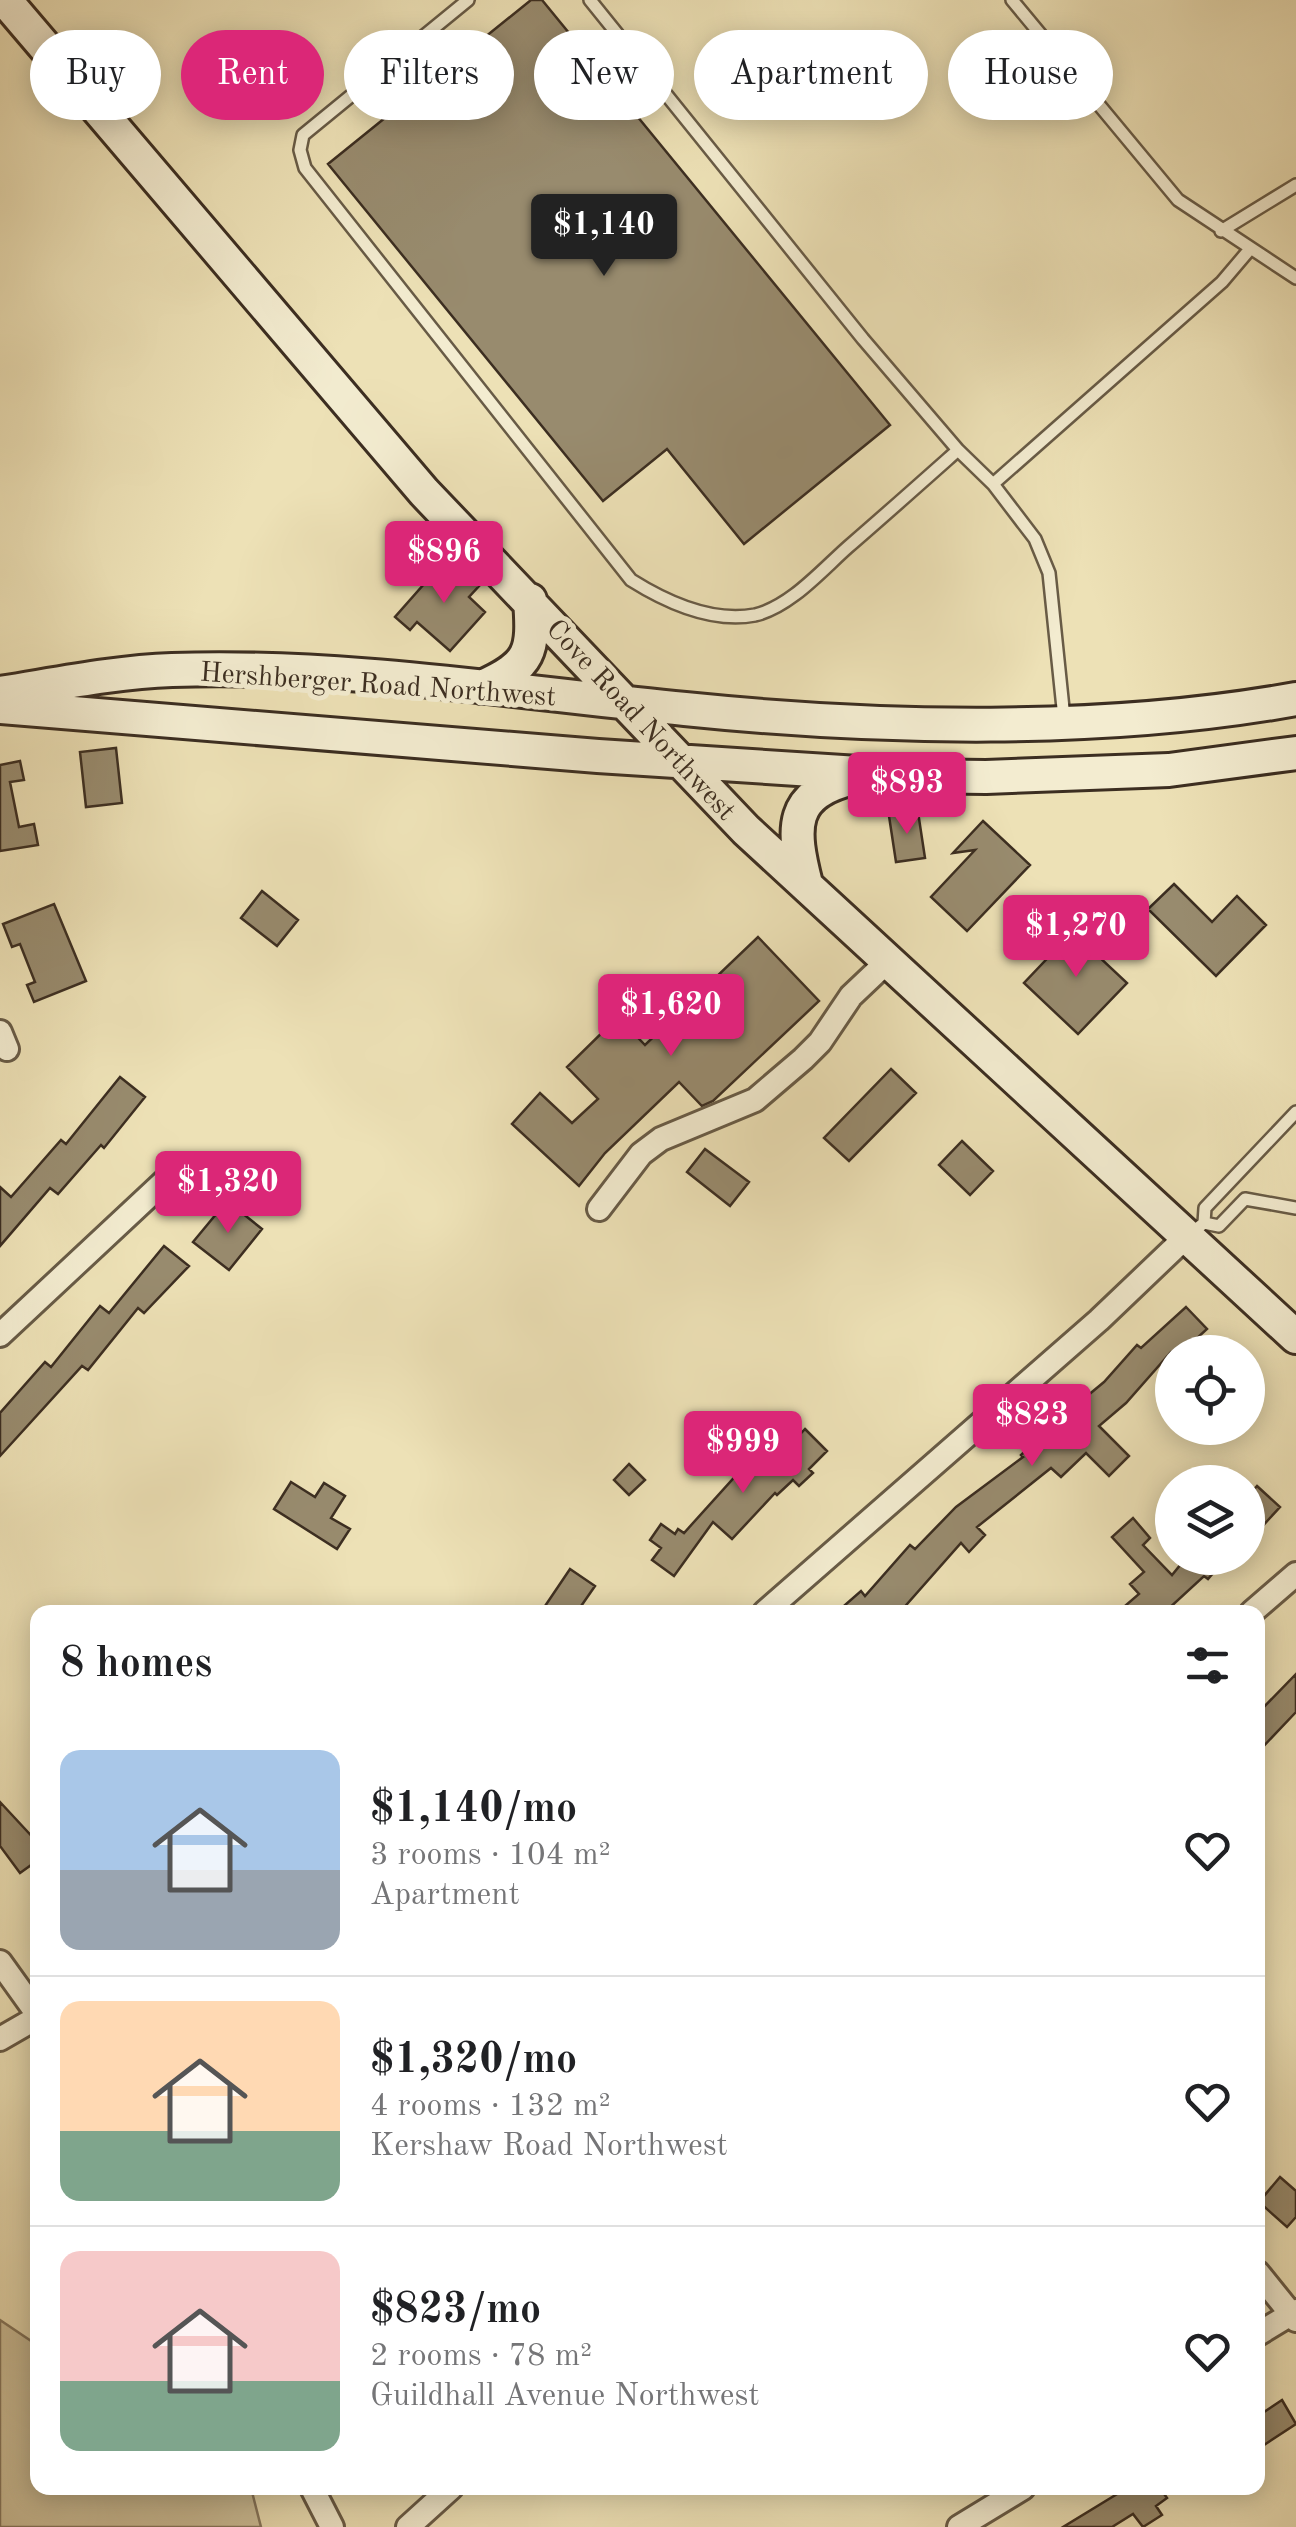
<!DOCTYPE html>
<html lang="en">
<head>
<meta charset="utf-8">
<style>
	body { margin:0; font-family:"Old Standard TT",serif; background:#f2f2f2; color:#202124; height:100vh; display:flex; flex-direction:column; font-size:38px; white-space:nowrap }
	* { box-sizing:border-box; margin:0 }
	p { font-size:32px; color:#757577 }
	.icon { flex:none; width:55px; height:55px; fill:none; stroke:currentColor; stroke-width:2; stroke-linecap:round; stroke-linejoin:round }
	.map { position:relative; flex:1; overflow:hidden }
	.side { position:absolute; left:30px; top:1605px; width:1235px; height:890px; display:flex; flex-direction:column; background:#fff; border-radius:20px; box-shadow:0 5px 25px #0003 }
	.side>* { flex:none }
	.top-card { position:absolute; left:30px; top:30px; width:1238px; height:90px; display:flex; gap:20px }
	.tools { position:absolute; left:1155px; top:1335px; display:grid; gap:20px }
	.tools a { display:grid; place-items:center; width:110px; height:110px; border-radius:50%; background:#fff; box-shadow:0 5px 25px #0003; font-size:50px }
	.price { position:absolute; translate:-50% -85px; padding:0 22px; border-radius:10px; background:#db2777; color:#fff; font-size:32px; line-height:65px; filter:drop-shadow(0 2px 5px #0008) }
	.price::after { content:''; position:absolute; left:50%; top:60px; width:30px; height:22px; margin-left:-15px; background:inherit; clip-path:polygon(0 0,100% 0,50% 100%) }
	.price.current { background:#222; color:#fff }
	ul { padding:0; list-style:none }
	li { display:flex; align-items:center; gap:30px; height:250px; padding:0 30px }
	li+li { border-top:2px solid #e0e0e0 }
	li span { display:grid; place-items:center; flex:none; width:280px; height:200px; border-radius:20px; color:#555 }
	li>.icon { margin-inline-start:auto }
	span .icon { width:120px; height:120px; fill:#fffc; stroke-width:1 }
	li b { font-size:42px }
	h2 { display:flex; justify-content:space-between; align-items:center; height:120px; padding:0 30px; font-size:42px }
	.pill { padding:0 35px; border-radius:45px; background:#fff; box-shadow:0 5px 25px #0003; font-size:35px; line-height:90px }
	.pill.current { background:#db2777; color:#fff }
	.map>svg:first-child { display:block }
	.green { fill:#cfc39d; stroke:#86785f; stroke-width:2.5 }
	.building { fill:#988b6e; stroke:#3c2e21; stroke-width:2.5 }
	.lines { fill:none; stroke-linecap:round; stroke-linejoin:round }
	.lane-casing { stroke:#685b46; stroke-width:16 }
	.street-casing { stroke:#685b46; stroke-width:28 }
	.secondary-casing { stroke:#3c2e21; stroke-width:38 }
	.lane { stroke:#f3ecd0; stroke-width:11 }
	.street { stroke:#f3ecd0; stroke-width:22 }
	.secondary { stroke:#f3ecd0; stroke-width:32 }
	.labels { text-anchor:middle; stroke-width:10; stroke-linejoin:round; paint-order:stroke }
	.street-label { font-size:28px; fill:#3c2e21; stroke:#f3ecd0 }
</style>
</head>
<body>
<div class="map">
<svg width="1296" height="2527" viewBox="0 0 1296 2527">
	<rect width="100%" height="100%" fill="#ede1b6"/>
	<filter id="stains"><feTurbulence type="fractalNoise" baseFrequency=".002" numOctaves="4"/><feColorMatrix values="0 0 0 0 .2 0 0 0 0 .09 0 0 0 0 .02 0 0 0 .5 -.17"/></filter>
	<radialGradient id="worn" r=".72"><stop offset=".6" stop-color="#630" stop-opacity="0"/><stop offset="1" stop-color="#630" stop-opacity=".3"/></radialGradient>
	<path class="green" d="M0,2320L37,2345L38,2488H251L261,2527H0Z"/>
	<path class="building" d="M531,0H542L890,425L744,544L667,449L603,501L328,164Z
		M447,558L479,586L469,597L485,612L450,651L417,622L410,630L395,617Z
		M116,748L122,803L86,807L80,752Z
		M20,761L24,780L10,782L19,827L34,824L38,845L0,851V765Z
		M918,812L925,858L896,862L889,816Z
		M983,821L1030,865L967,931L931,897L975,850L953,853Z
		M1174,884L1212,922L1237,896L1266,925L1216,976L1148,909Z
		M262,891L298,920L277,946L241,918Z
		M54,904L86,981L34,1002L27,985L35,982L20,944L12,947L3,924Z
		M1081,923L1105,946L1097,955L1127,983L1078,1034L1024,983Z
		M758,937L819,1001L713,1101L702,1106L679,1082L605,1153L579,1186L512,1124L540,1093L572,1123L598,1099L567,1067L618,1017L645,1045Z
		M891,1069L916,1093L849,1161L824,1138Z
		M120,1077L145,1097L104,1148L101,1145L58,1194L50,1188L0,1246V1187L11,1197L61,1140L66,1144Z
		M962,1141L993,1171L970,1195L939,1165Z
		M705,1149L749,1182L730,1206L687,1172Z
		M227,1201L262,1229L229,1270L193,1242Z
		M164,1246L189,1266L144,1313L138,1308L88,1370L82,1366L0,1456V1413L45,1362L51,1367L100,1306L109,1313Z
		M1186,1307L1207,1329L1182,1352H1171L1126,1403L1099,1426L1129,1456L1109,1476L1086,1453L1061,1477L1051,1468L977,1527L985,1535L969,1552L961,1543L900,1612H837L861,1591L865,1596L910,1545L915,1549L956,1507L1023,1457L1021,1455L1051,1426L1104,1382L1137,1345L1141,1348Z
		M805,1429L827,1451L809,1469L813,1473L799,1486L793,1480L777,1495L775,1493L732,1539L713,1522L674,1576L652,1560L661,1548L650,1540L661,1524L675,1534L678,1529L684,1533L777,1430L791,1444Z
		M629,1464L645,1480L629,1495L614,1480Z
		M291,1482L315,1497L324,1483L345,1496L331,1518L350,1529L337,1549L274,1509Z
		M1257,1486L1280,1507L1248,1542V1496Z
		M1133,1518L1150,1538L1143,1545L1172,1575L1185,1559L1182,1558H1226L1208,1579L1204,1576L1165,1612H1118L1139,1594L1130,1584L1144,1572L1112,1537Z
		M570,1569L595,1586L577,1612H541Z
		M1296,1674V1712L1258,1752V1713Z
		M0,1802L38,1843V1860L20,1873L0,1846Z
		M1280,2177L1296,2191V2217L1287,2227L1259,2202Z
		M1282,2400L1296,2424L1258,2449V2416Z
		M1127,2488H1160L1167,2498L1156,2506L1162,2515L1143,2527L1133,2514L1112,2527H1063Z"/>
	<g class="lines">
		<g class="lane-casing">
			<path id="lane" d="M468,0L303,135L300,150L305,168L631,580C666,602 712,623 755,615C790,607 822,570 848,547C885,515 922,482 958,450
				M590,0L863,339L958,450L993,484L1035,539L1049,573L1064,718
				M1012,0L1178,200L1296,278
				M1221,231L1296,185
				M993,484L1222,282L1250,249
				M1204,1223L1205,1208L1296,1112
				M1199,1227L1204,1223L1219,1226L1245,1199L1296,1208"/>
		</g>
		<g class="street-casing">
			<path id="street" d="M0,1032L7,1049
				M599,1209L641,1154L661,1139L755,1100L803,1059L820,1042L851,996L889,960
				M0,1335L167,1179
				M765,1612L1099,1320L1187,1236
				M1252,1612L1296,1574
				M0,1962L38,2015
				M0,2039L38,2017
				M1258,2273L1296,2320
				M1258,2334L1296,2311
				M312,2488L332,2527
				M408,2527L451,2488
				M959,2527L1023,2488"/>
		</g>
		<g class="secondary-casing">
			<path id="secondary" d="M5,0L424,492L746,830L1296,1337
				M482,687C531,665 534,652 530,600
				M0,693C57,684 115,672 172,670C343,664 515,692 685,709C880,729 1102,734 1296,699
				M0,707L598,756L905,776L986,777L1169,770L1296,753
				M806,884C792,829 788,793 854,778"/>
		</g>
		<use href="#lane" class="lane"/>
		<use href="#street" class="street"/>
		<use href="#secondary" class="secondary"/>
	</g>
	<g class="labels">
		<g class="street-label">
			<text transform="translate(378 683) rotate(4)" y="10">Hershberger Road Northwest</text>
			<text transform="translate(642 719) rotate(47)" y="10">Cove Road Northwest</text>
		</g>
	</g>
	<rect width="100%" height="100%" filter="url(#stains)"/>
	<rect width="100%" height="100%" fill="url(#worn)"/>
</svg>
<div class="tools">
<a><svg class="icon" aria-label="locate" viewBox="0 0 24 24"><circle cx="12" cy="12" r="6"/><path d="M12 2v4M12 18v4M2 12h4M18 12h4"/></svg></a>
<a><svg class="icon" aria-label="layers" viewBox="0 0 24 24"><path d="M12 4l9 5-9 5-9-5zM3 14l9 5 9-5"/></svg></a>
</div>
<b class="price current" style="left:604px;top:279px">$1,140</b>
<b class="price" style="left:444px;top:606px">$896</b>
<b class="price" style="left:907px;top:837px">$893</b>
<b class="price" style="left:1076px;top:980px">$1,270</b>
<b class="price" style="left:671px;top:1059px">$1,620</b>
<b class="price" style="left:228px;top:1236px">$1,320</b>
<b class="price" style="left:1032px;top:1469px">$823</b>
<b class="price" style="left:743px;top:1496px">$999</b>
<div class="top-card">
<a class="pill">Buy</a>
<a class="pill current">Rent</a>
<a class="pill">Filters</a>
<a class="pill">New</a>
<a class="pill">Apartment</a>
<a class="pill">House</a>
</div>
<section class="side">
<h2>8 homes<svg class="icon" aria-label="filters" viewBox="0 0 24 24"><path d="M4 7h16M4 17h16"/><circle cx="9" cy="7" r="2"/><circle cx="15" cy="17" r="2"/></svg></h2>
<ul>
<li><span style="background:linear-gradient(#a9c7e8 60%,#9aa5b1 0)"><svg class="icon" aria-label="home" viewBox="0 0 24 24"><path d="M3 11l9-7 9 7M6 9v11h12V9"/></svg></span><div><b>$1,140/mo</b><p>3 rooms · 104 m²</p><p>Apartment</p></div><svg class="icon" aria-label="heart" viewBox="0 0 24 24"><path d="M12 20l-8-8c-3-5 5-10 8-4 3-6 11-1 8 4z"/></svg></li>
<li><span style="background:linear-gradient(#ffd9b3 65%,#7fa58c 0)"><svg class="icon" aria-label="home" viewBox="0 0 24 24"><path d="M3 11l9-7 9 7M6 9v11h12V9"/></svg></span><div><b>$1,320/mo</b><p>4 rooms · 132 m²</p><p>Kershaw Road Northwest</p></div><svg class="icon" aria-label="heart" viewBox="0 0 24 24"><path d="M12 20l-8-8c-3-5 5-10 8-4 3-6 11-1 8 4z"/></svg></li>
<li><span style="background:linear-gradient(#f6c9c9 65%,#7fa58c 0)"><svg class="icon" aria-label="home" viewBox="0 0 24 24"><path d="M3 11l9-7 9 7M6 9v11h12V9"/></svg></span><div><b>$823/mo</b><p>2 rooms · 78 m²</p><p>Guildhall Avenue Northwest</p></div><svg class="icon" aria-label="heart" viewBox="0 0 24 24"><path d="M12 20l-8-8c-3-5 5-10 8-4 3-6 11-1 8 4z"/></svg></li>
</ul>
</section>
</div>
</body>
</html>
